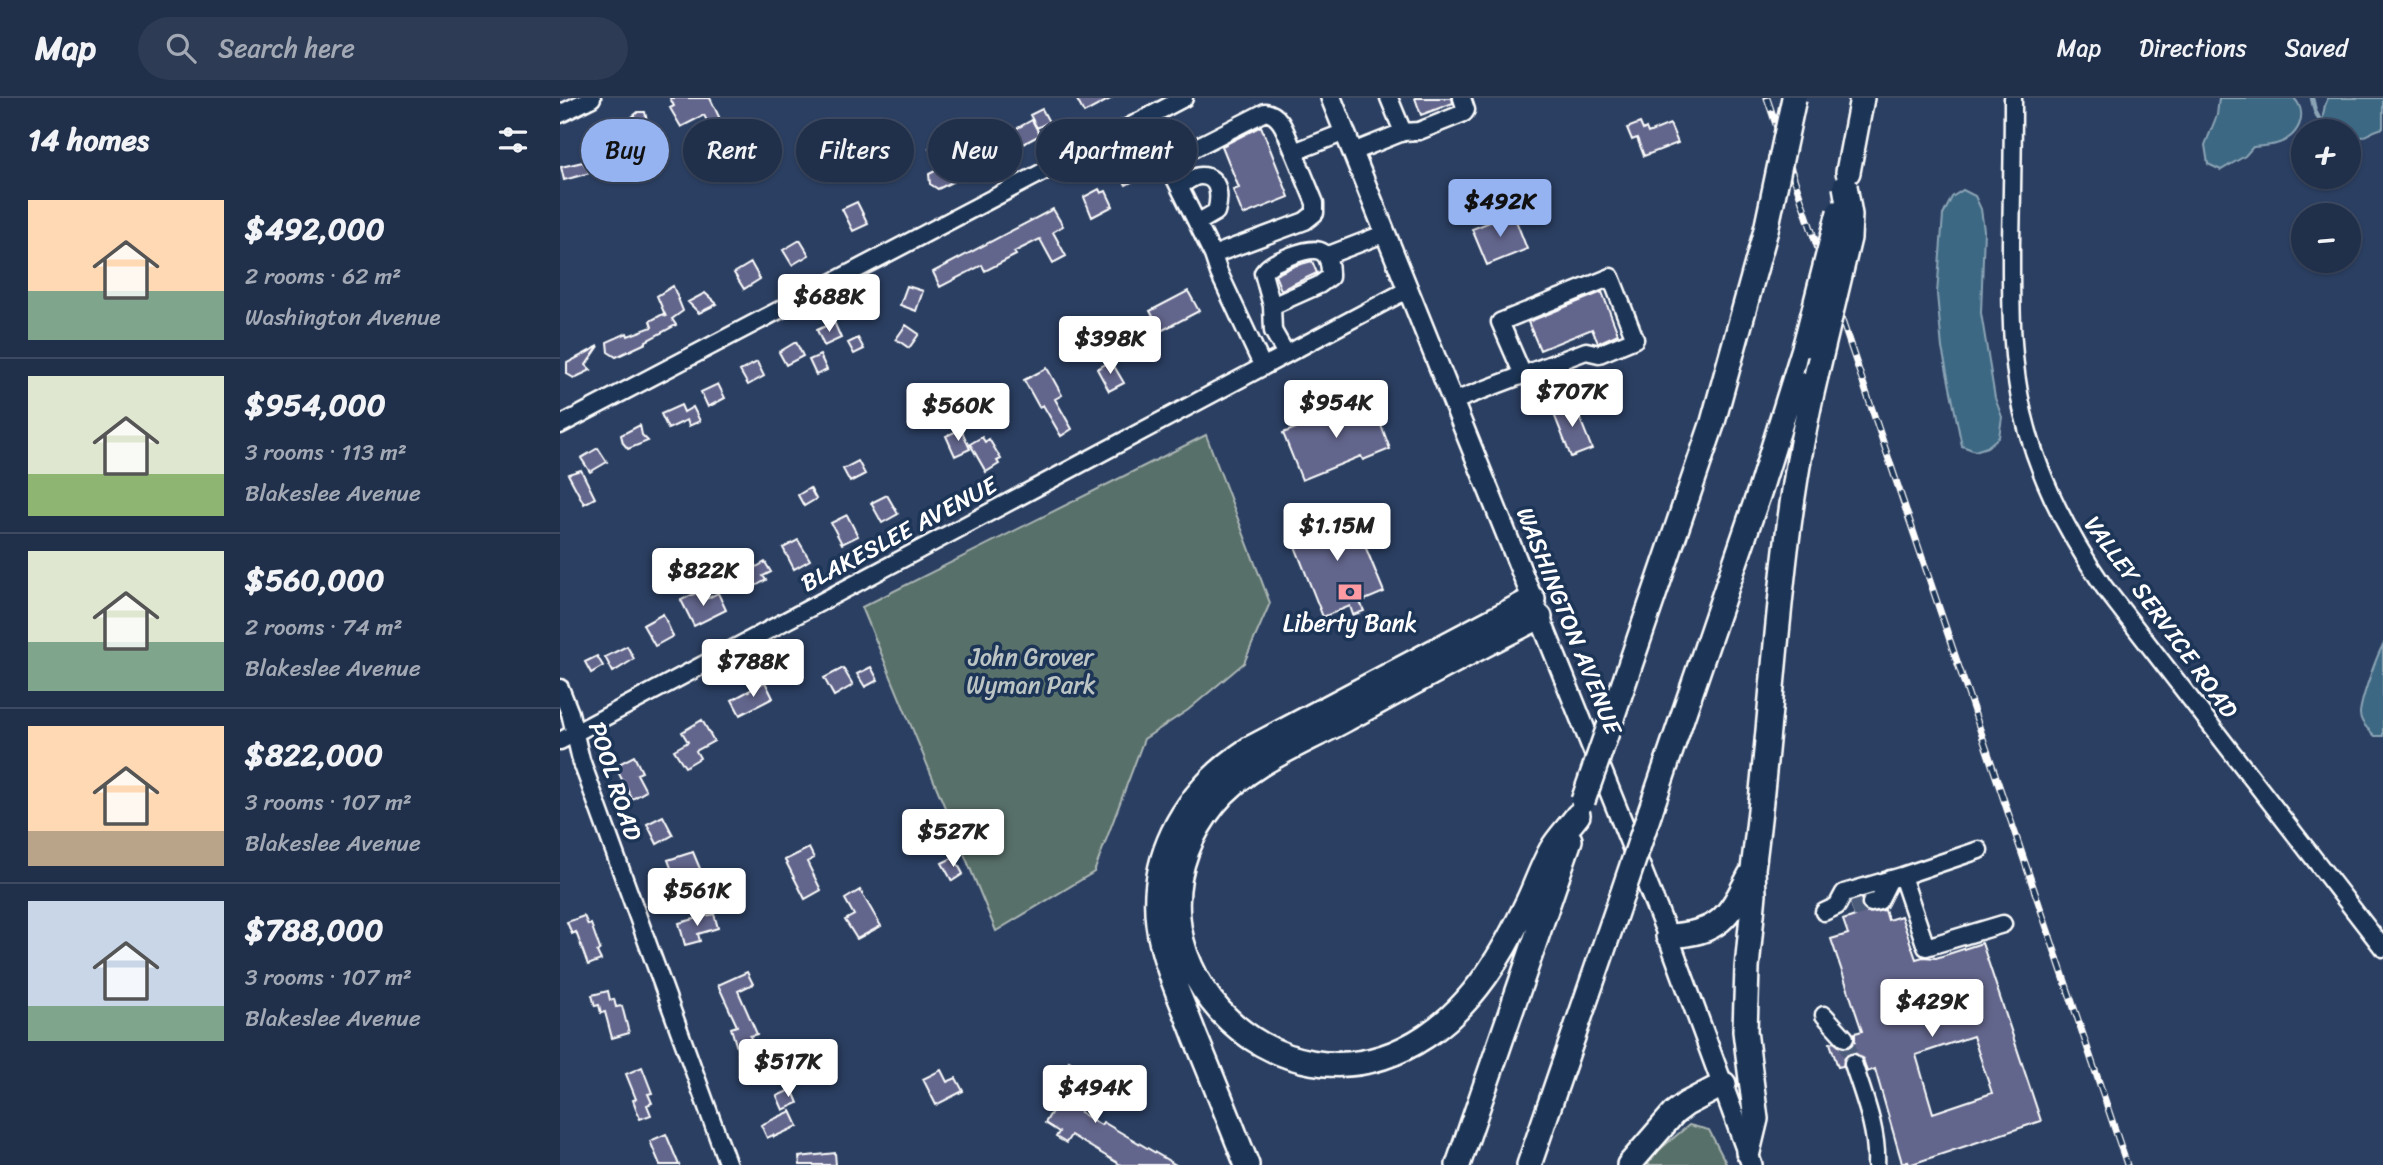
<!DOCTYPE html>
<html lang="en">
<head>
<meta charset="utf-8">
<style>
	body { margin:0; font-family:Sriracha,sans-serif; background:#2d3b54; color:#f1f3f6; height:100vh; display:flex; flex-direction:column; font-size:26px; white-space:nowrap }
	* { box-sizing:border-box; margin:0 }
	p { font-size:23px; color:#a2a9b5 }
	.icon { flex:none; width:38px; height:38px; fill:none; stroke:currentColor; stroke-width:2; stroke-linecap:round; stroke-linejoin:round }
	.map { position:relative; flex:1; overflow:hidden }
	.side { display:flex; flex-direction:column; background:#202f4a; width:560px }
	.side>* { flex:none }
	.hud { position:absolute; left:21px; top:21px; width:665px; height:63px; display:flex; gap:14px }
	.tools { position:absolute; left:1731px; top:21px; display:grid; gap:14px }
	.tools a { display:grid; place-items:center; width:70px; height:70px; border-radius:50%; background:#202f4a; box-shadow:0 2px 5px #0004,0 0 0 2px #3d4a62; font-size:35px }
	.price { position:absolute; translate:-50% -60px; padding:0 16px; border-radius:7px; background:#fff; color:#222; font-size:23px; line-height:46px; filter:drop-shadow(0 2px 4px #0008) }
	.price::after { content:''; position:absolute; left:50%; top:42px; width:21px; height:16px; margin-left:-10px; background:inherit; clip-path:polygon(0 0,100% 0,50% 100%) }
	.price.selected { background:#95b2f1; color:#111 }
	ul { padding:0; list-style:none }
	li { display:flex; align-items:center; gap:21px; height:175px; padding:0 28px }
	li+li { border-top:2px solid #3d4a62 }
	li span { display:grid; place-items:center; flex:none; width:196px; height:140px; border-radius:0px; color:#555 }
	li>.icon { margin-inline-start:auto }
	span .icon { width:84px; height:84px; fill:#fffc; stroke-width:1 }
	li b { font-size:30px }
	h2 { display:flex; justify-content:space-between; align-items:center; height:84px; padding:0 28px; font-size:30px }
	.chip { padding:0 24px; border-radius:32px; background:#202f4a; box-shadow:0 2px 5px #0004,0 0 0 2px #3d4a62; font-size:24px; line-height:63px }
	.chip.selected { background:#95b2f1; color:#111 }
	header { display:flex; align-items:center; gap:42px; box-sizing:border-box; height:98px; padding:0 35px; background:#202f4a; border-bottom:2px solid #3d4a62 }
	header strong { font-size:33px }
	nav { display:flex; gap:38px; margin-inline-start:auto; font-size:24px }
	.search { width:490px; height:63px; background:#2d3b54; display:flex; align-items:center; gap:18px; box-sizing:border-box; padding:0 24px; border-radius:38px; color:#a2a9b5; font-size:26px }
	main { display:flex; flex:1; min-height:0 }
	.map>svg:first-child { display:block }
	.green { fill:#586f6b; stroke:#acb7b5; stroke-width:2 }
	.water { fill:#3d6883; stroke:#8ba4b5; stroke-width:2 }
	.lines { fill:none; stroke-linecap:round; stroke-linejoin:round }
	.stream { stroke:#8ba4b5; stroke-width:4.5 }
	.building { fill:#63668c; stroke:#fff; stroke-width:2; fill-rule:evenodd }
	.minor-tunnel { stroke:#4b5c7a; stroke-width:16; stroke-dasharray:16 8; stroke-linecap:butt }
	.minor-casing { stroke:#fff; stroke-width:21 }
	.major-casing { stroke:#fff; stroke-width:24 }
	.highway-casing { stroke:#fff; stroke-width:28 }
	.minor { stroke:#1d3557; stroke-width:16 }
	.major { stroke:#1d3557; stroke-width:19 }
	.highway { stroke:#1d3557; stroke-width:23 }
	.rail-casing { stroke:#fff; stroke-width:7 }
	.rail { stroke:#1d3557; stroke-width:4.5; stroke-dasharray:13; stroke-linecap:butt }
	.highway-bridge-casing { stroke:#fff; stroke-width:28; stroke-linecap:butt }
	.highway-bridge { stroke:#1d3557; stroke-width:23 }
	.labels { text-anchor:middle; stroke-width:7; stroke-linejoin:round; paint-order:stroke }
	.street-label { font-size:24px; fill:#fff; stroke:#1d3557 }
	.poi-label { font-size:24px; fill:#fff; stroke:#1d3557 }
	.park-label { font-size:24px; fill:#bcc5c4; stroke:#1d3557 }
</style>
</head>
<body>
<header>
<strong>Map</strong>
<div class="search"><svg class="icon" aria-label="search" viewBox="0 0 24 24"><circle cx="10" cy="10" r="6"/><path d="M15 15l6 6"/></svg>Search here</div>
<nav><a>Map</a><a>Directions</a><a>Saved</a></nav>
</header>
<main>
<section class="side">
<h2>14 homes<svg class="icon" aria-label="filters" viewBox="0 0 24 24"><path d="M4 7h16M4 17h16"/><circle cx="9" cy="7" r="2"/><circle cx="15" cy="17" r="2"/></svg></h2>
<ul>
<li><span style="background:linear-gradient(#ffd9b3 65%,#7fa58c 0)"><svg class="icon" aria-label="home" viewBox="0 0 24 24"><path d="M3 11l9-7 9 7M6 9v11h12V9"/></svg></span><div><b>$492,000</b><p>2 rooms · 62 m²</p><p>Washington Avenue</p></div></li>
<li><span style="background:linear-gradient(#dfe7d0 70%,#8fb573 0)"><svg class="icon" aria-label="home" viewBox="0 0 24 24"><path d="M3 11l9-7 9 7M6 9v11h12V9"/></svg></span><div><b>$954,000</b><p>3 rooms · 113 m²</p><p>Blakeslee Avenue</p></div></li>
<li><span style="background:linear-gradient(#dfe7d0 65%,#7fa58c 0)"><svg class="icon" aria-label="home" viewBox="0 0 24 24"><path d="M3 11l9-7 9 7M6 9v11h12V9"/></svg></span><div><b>$560,000</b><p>2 rooms · 74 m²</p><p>Blakeslee Avenue</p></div></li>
<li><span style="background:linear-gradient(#ffd9b3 75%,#b9a48a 0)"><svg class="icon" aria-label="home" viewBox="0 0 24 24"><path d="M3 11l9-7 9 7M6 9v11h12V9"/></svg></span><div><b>$822,000</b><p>3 rooms · 107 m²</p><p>Blakeslee Avenue</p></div></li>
<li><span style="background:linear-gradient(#c9d6e8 75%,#7fa58c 0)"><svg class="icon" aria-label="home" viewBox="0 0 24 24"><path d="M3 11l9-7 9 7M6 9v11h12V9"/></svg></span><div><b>$788,000</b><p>3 rooms · 107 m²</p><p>Blakeslee Avenue</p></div></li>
</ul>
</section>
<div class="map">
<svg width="1823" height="1067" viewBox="0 0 1823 1067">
	<rect width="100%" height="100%" fill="#2b3f62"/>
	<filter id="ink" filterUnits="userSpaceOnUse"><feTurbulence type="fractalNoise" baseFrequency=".0143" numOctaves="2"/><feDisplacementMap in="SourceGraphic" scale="14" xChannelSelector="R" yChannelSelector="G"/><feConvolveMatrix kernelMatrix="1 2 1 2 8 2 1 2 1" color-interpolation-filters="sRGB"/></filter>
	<g filter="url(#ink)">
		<path class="green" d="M646,337L710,505L684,565L628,612L584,641L534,774L436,833L302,509Z
			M1129,1027L1149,1032L1167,1067H1087L1099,1052Z"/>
		<path class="water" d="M1659,0H1734C1750,17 1737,41 1716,46C1709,48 1700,48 1693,49L1685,58L1661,72L1648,66L1645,47L1657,17Z
			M1768,0H1823V30C1810,33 1802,42 1789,43L1788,33H1765C1761,23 1763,10 1768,0Z
			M1403,92L1415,98L1421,111L1424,132L1421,215L1435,300L1442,319L1439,339L1427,349L1415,353L1402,348L1382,250L1377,196L1383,117L1392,99Z
			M1823,547V638H1815C1809,632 1800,625 1800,615C1801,602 1816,559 1823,547Z"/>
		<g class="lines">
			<path class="stream" d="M1752,0L1755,13L1763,28"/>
		</g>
		<path class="building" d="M110,0H150L161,23L150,29L144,17L121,29L110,10L114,8Z
			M516,0H552L524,15Z
			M855,0H892L893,5L861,17Z
			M482,11L489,24L477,30L470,17Z
			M78,14H85L89,32L86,33L87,39L58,52L53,44L68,26L67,23Z
			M472,22L480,37L463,46L456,31Z
			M1080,25L1083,32L1086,30L1088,35L1110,26L1118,45L1084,58L1077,40L1072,42L1067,30Z
			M701,28L729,99L683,117L673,92L679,90L662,48Z
			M381,35L396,59L411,51L412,55L430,45L438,59L418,70L415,63L393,76L396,82L378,91L370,86L369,76L381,70L369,50L375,46L372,41Z
			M44,36L47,53L30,60L26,43Z
			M572,63L581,79L566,87L557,71Z
			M23,64L30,75L4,82L1,69Z
			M539,91L541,95L546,93L553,108L532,119L524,99Z
			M297,104L308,126L293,133L282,111Z
			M493,111L503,128L493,134L506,158L493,165L480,141L454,154L456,157L425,173L422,167L380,189L373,174Z
			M953,115L967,151L927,167L912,131Z
			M240,142L249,157L232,167L223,152Z
			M752,163L757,175L721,192L715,177L734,168Z
			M191,165L200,181L184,191L174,175Z
			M113,188L123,213L112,221L116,227L86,243V245L56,259L48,254L47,244L67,235L68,238L92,229L90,223L103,216L106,219L97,198Z
			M347,188L363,193L356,213L340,207Z
			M628,193L639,213L601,233L590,213Z
			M1042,194L1058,236L1038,245L1032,231L980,252L968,224Z
			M145,195L157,206L139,215L128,204Z
			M274,224L281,240L264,248L257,232Z
			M346,227L359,236L349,250L336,241Z
			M298,240L304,251L294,256L288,245Z
			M236,244L243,258L226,267L219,254Z
			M39,248L26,267L31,272L14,280L7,276V265Z
			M260,257L267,272L256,277L249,262Z
			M551,263L564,285L549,293L537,271Z
			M197,264L204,278L188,287L180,273Z
			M487,270L502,297L495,301L512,331L501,338L483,307L479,309L464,282Z
			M158,286L165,300L148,309L141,294Z
			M806,302L814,321L818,319L830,351L803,362L801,358L742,382L723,335Z
			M1013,303L1032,351L1011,359L992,311Z
			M121,307L124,314L133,309L140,323L129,328L127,322L108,331L101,316Z
			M80,327L82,337L88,343L68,351L63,345L61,337Z
			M401,331L410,351L395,358L386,338Z
			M422,339L425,344L429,341L441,361L437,363L439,366L426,374L410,346Z
			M38,350L47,364L30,374L21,360Z
			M298,363L305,376L290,384L283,371Z
			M21,372L35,400L24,406L8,376Z
			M250,390L256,401L244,408L238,397Z
			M327,397L338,416L322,425L311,405Z
			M789,409L824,494L800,504L804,513L793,517L790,508L763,519L729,433Z
			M287,417L298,438L282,446L271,425Z
			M238,442L250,462L234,471L223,450Z
			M173,452L186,475L205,464L211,474L203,478L206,482L185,494L164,457Z
			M138,494L142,503L158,495L166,512L134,528L121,502Z
			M103,516L113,538L95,548L83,527Z
			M67,548L74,561L53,574L45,559Z
			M37,558L43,568L31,575L25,564Z
			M311,569L318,582L305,589L297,576Z
			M283,570L293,587L274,598L264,580Z
			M205,584L213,600L180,617L172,602Z
			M142,622L154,643L136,653L140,660L125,669L114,652L128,644L122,634Z
			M74,658L82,674L77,676L86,693L72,701L55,668Z
			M103,718L113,737L97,746L87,726Z
			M249,750L254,760L247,764L261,792L245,801L225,762Z
			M133,754L143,778L148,776L161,803L147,810L133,782L118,788L108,762Z
			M394,759L403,776L392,783L382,765Z
			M300,792L321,828L297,841L285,822L294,817L285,801Z
			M1302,801L1301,808L1307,815L1325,812L1328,822L1341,818L1356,861L1363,859L1376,860L1422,845L1481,1023L1349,1067L1348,1063L1342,1065L1315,971L1307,974L1303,961L1294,955L1286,958L1283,968L1278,969L1270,945L1274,944L1281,950H1288L1295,944V935L1302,933L1271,841L1288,836L1283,822L1295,818L1291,805ZM1413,938L1432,995L1373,1015L1356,957Z
			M154,816L158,830L138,836L140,843L125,847L119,825Z
			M24,818L28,827L31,826L40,851L37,854L41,862L28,867L16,834L12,836L7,824Z
			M187,874L193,886L178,893L197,936L190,938L196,955L180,960L171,930L177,928L158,887Z
			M48,893L50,902L54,901L56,909L62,908L69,935L52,940L45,914L41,915L39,907L35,908L32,897Z
			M509,963L523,972L521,976L535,985L531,991L533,993L520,1014L541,1027L543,1024L616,1067H561L511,1037L506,1045L496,1039L499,1034L485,1025L508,987L498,980Z
			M82,969L92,995L88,996L92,1005L87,1007L91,1017L80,1021L73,1002L76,1001L66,976Z
			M381,972L387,984L396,980L403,993L376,1007L363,981Z
			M232,991L238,1005L223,1012L217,998Z
			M231,1013L238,1028L214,1039L213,1037L207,1040L201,1027Z
			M106,1036L119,1067H100L90,1043Z
			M275,1055L276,1067H240L239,1059Z"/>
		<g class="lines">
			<path class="minor-tunnel" d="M1292,811L1311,805
				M1285,940L1293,965"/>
			<g class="minor-casing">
				<path id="minor" d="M829,0L843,34
					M1453,0C1453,48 1452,96 1451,145C1451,202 1450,259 1463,315C1478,379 1507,435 1544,489L1823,850
					M0,16L32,0
					M585,20L653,157L745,123L755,115V105L734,54L785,34
					M793,54L843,34L859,33L904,15L906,12L902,0
					M607,64L705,14C723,16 727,40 734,54
					M619,88C625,85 634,78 640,78C661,77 660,101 656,114L637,125
					M653,157L659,175L703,269
					M766,158L826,135
					M712,208L759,187L770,179C771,146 754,149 730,158C719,163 710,165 703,175L712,208L713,233L726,256
					M894,303L1026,253L1039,256L1075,241L1051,179L940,224L963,277
					M0,327L624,0
					M0,590L10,615L21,662L168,1067
					M0,643L849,191
					M1342,778L1419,752
					M1311,805L1319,803L1330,781
					M1264,814L1277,808L1284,795L1342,778L1366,849L1443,826
					M1264,917L1285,940
					M1293,965C1303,997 1318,1032 1316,1067"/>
			</g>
			<g class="major-casing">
				<path id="major" d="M771,0L1108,838L1192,1067"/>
			</g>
			<g class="highway-casing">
				<path id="highway" d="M1288,74L1302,0
					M980,519C914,551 850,587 785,622C741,646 687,666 655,705C539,848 714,1039 866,938C914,906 944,854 968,803C976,786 982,768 991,752C998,740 1009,729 1018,717
					M1052,620L1153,324L1206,132
					M1090,714L1200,392L1245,247
					M1108,838C1160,835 1168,820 1190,777
					M1188,1054L1196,1021L1185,933L1187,870L1194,796L1193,771C1215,607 1217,440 1256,278
					M687,1067C670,1024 653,981 635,938C624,908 609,878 602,847C582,765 622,695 689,651L973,501
					M898,1067L1010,742
					M969,1067L1062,797
					M1069,1067L1114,1015L1126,1006L1164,986"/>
			</g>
			<use href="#minor" class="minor"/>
			<use href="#major" class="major"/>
			<use href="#highway" class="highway"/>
			<g class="rail-casing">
				<path id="rail" d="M1207,0L1567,1067"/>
			</g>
			<use href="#rail" class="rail"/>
			<g class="highway-bridge-casing">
				<path id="highway-bridge" d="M1206,132L1234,0
					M1245,247L1279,114
					M1256,278L1289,140L1290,117L1285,88
					M1023,703L1052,620
					M1062,797L1090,714"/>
			</g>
			<use href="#highway-bridge" class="highway-bridge"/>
		</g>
	</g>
	<defs>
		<g id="bank-bare" transform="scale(1.89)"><path d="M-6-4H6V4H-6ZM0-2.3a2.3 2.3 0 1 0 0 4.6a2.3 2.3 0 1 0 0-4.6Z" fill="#ff9aa2" stroke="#1d3557" stroke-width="2.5" paint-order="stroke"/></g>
	</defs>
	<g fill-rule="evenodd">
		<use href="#bank-bare" x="790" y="494"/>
	</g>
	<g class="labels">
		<g class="street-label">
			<text transform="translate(339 436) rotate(-28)" y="8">BLAKESLEE AVENUE</text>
			<text transform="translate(1601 519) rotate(54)" y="8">VALLEY SERVICE ROAD</text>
			<text transform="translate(1009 523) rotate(68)" y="8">WASHINGTON AVENUE</text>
			<text transform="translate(55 683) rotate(72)" y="8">POOL ROAD</text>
		</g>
		<g class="poi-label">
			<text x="790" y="533">Liberty Bank</text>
		</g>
		<g class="park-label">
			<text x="471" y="567">John Grover<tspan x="471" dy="28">Wyman Park</tspan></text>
		</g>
	</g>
</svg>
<div class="tools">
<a>+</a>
<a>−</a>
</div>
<b class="price selected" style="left:940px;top:141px">$492K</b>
<b class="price" style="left:269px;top:236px">$688K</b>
<b class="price" style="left:550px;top:278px">$398K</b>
<b class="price" style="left:1012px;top:331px">$707K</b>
<b class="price" style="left:776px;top:342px">$954K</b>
<b class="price" style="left:398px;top:345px">$560K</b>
<b class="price" style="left:777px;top:465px">$1.15M</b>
<b class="price" style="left:143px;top:510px">$822K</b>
<b class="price" style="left:193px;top:601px">$788K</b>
<b class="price" style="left:393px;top:771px">$527K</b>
<b class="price" style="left:137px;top:830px">$561K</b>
<b class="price" style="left:1372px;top:941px">$429K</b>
<b class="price" style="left:228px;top:1001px">$517K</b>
<b class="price" style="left:535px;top:1027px">$494K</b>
<div class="hud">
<a class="chip selected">Buy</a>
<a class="chip">Rent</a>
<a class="chip">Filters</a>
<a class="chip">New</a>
<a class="chip">Apartment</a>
</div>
</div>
</main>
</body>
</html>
